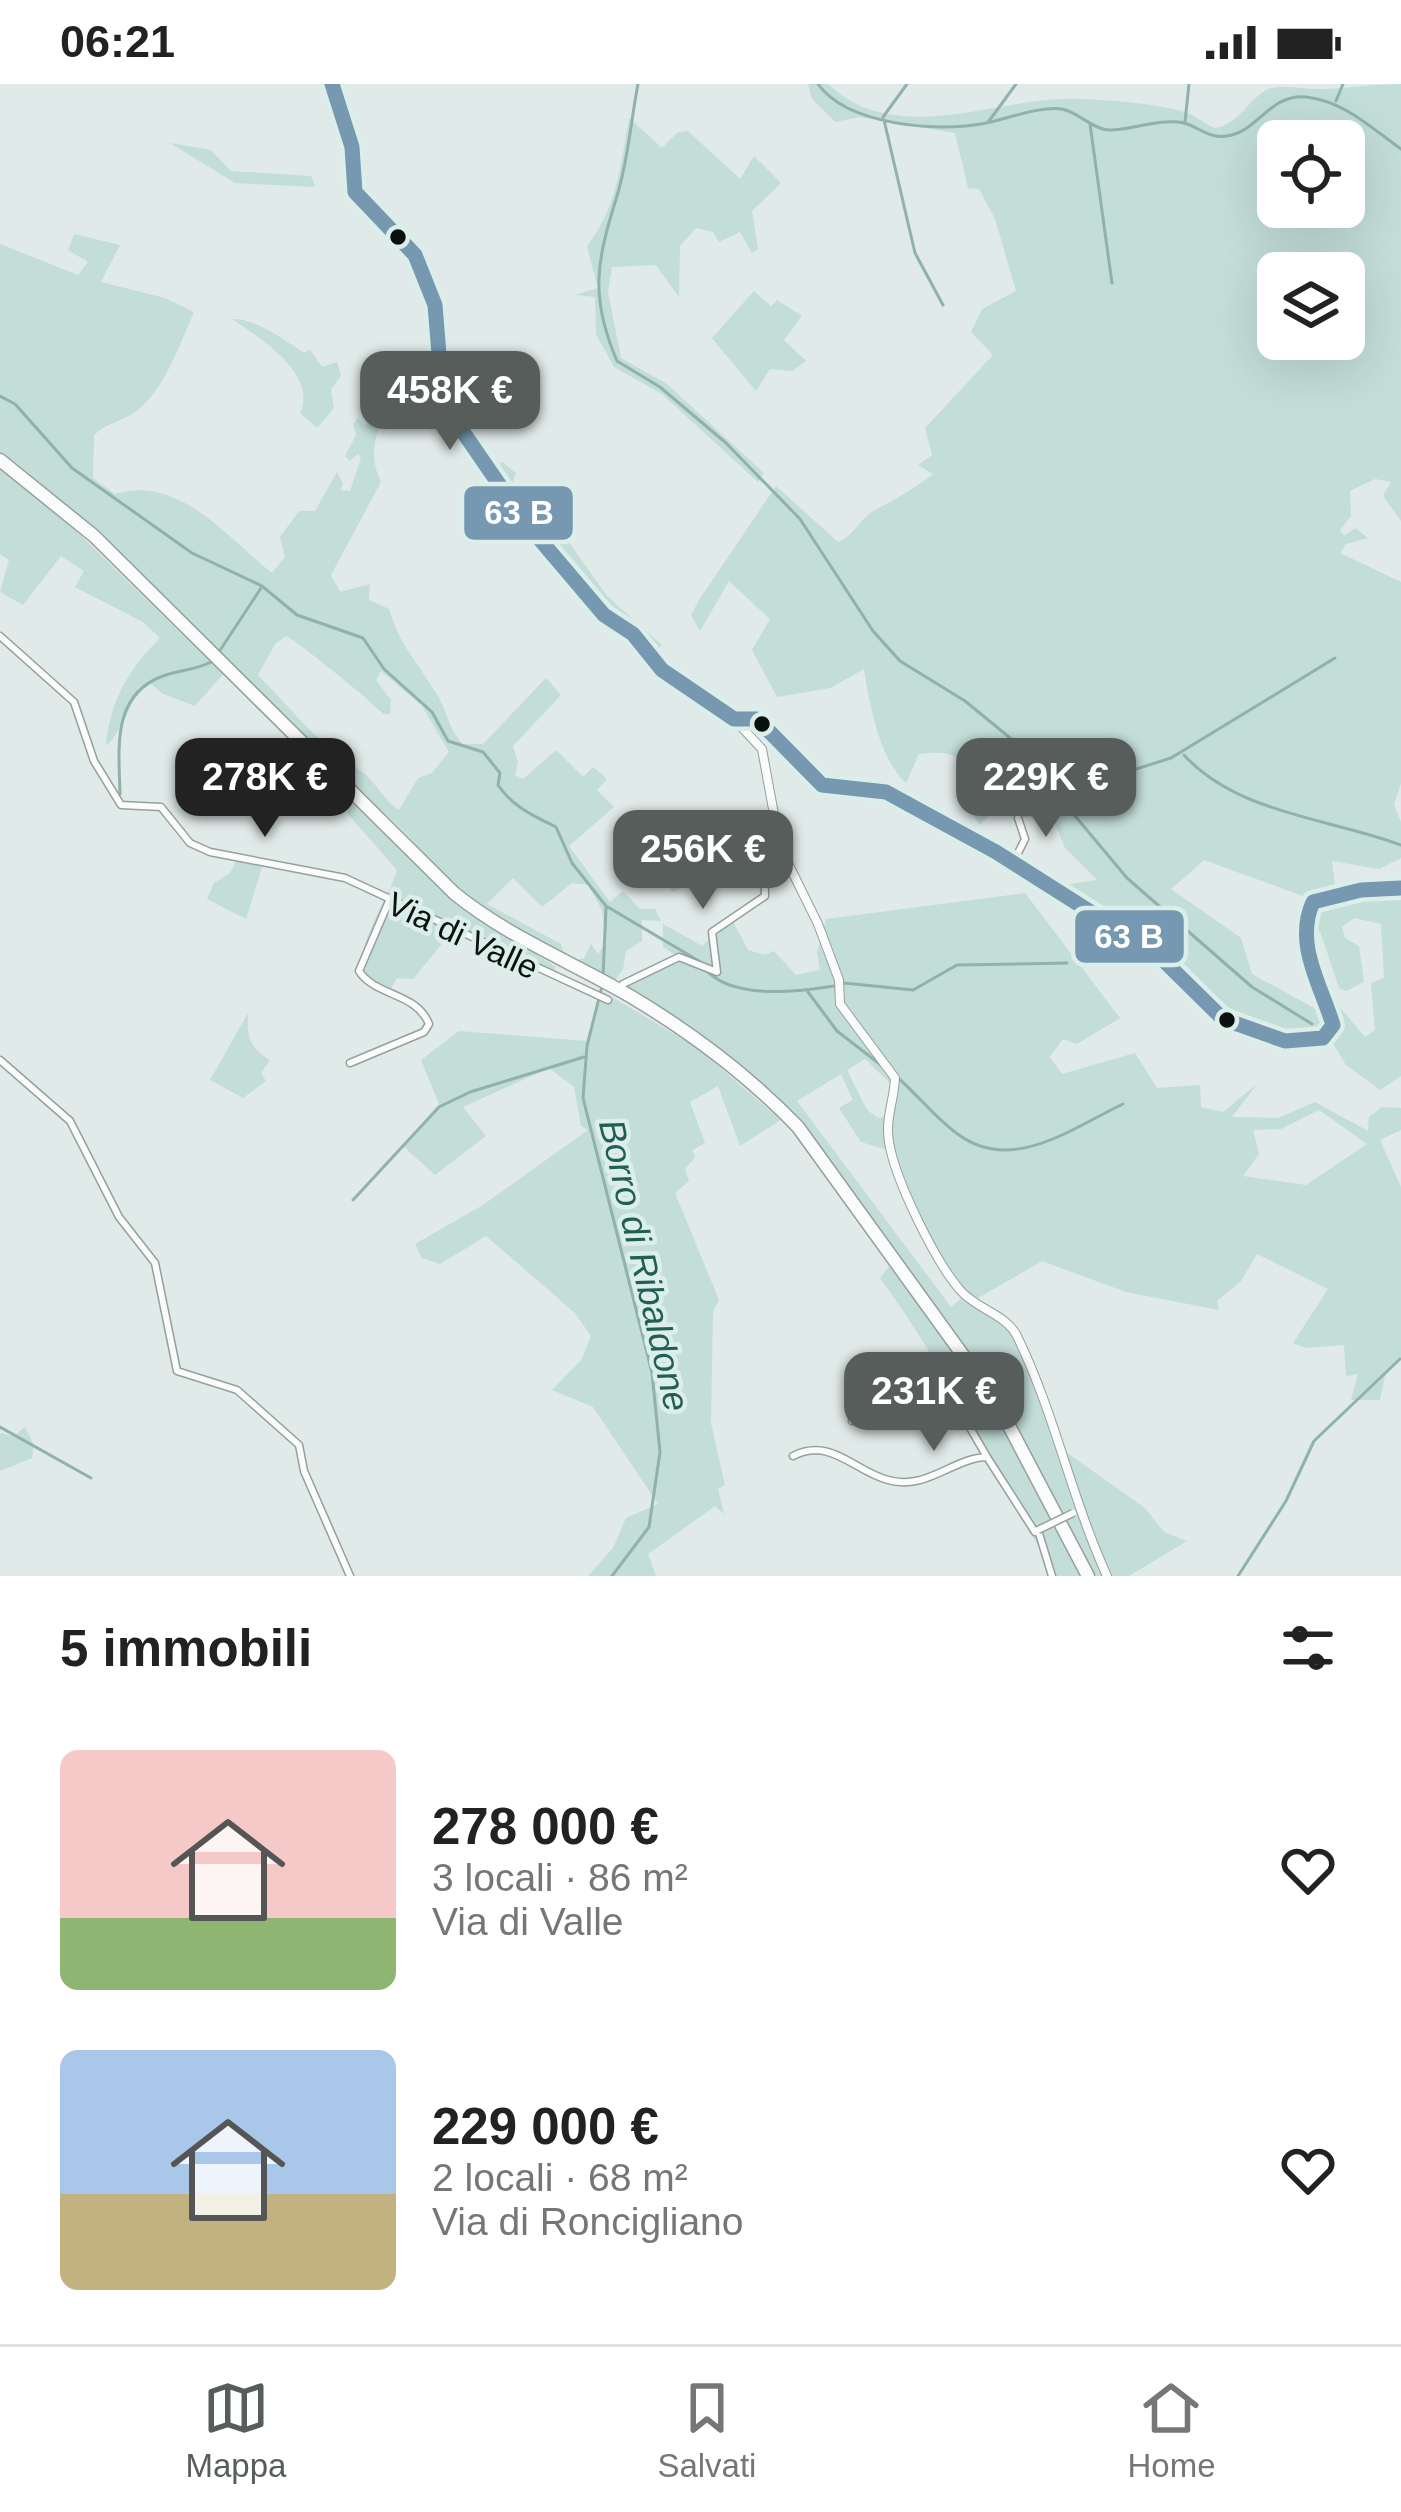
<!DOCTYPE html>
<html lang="it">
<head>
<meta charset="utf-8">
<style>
	body { margin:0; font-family:Arial,sans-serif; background:#f2f2f2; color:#222; height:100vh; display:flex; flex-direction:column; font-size:45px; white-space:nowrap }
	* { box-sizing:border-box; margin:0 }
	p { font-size:39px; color:#767676 }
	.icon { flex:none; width:66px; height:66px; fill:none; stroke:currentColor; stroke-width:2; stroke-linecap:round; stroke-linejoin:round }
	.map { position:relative; height:1492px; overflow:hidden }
	.side { display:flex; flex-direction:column; background:#fff; flex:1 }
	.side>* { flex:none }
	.controls { position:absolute; left:1257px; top:36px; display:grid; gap:24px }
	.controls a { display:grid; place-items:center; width:108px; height:108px; border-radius:18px; background:#fff; box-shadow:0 12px 48px #0002; font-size:60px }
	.price { position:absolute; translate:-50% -102px; padding:0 27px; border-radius:24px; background:#565d5b; color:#fff; font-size:39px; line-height:78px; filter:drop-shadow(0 3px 6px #0008) }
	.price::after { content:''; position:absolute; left:50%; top:72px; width:36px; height:27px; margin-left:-18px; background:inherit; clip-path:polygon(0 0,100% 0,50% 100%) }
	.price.current { background:#222; color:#fff }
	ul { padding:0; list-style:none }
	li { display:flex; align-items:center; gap:36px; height:300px; padding:0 60px }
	li span { display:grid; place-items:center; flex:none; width:336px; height:240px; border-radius:18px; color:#555 }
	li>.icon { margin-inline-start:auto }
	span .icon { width:144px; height:144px; fill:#fffc; stroke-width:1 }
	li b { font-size:51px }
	h2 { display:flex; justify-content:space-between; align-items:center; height:144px; padding:0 60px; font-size:51px }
	.status { display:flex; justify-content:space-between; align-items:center; height:84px; padding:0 60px; background:#fff; direction:ltr }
	.status svg { height:33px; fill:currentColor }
	.menu { display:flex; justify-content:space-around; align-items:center; height:168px; border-top:3px solid #e0e0e0; background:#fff; font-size:33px; color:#767676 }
	.menu a { display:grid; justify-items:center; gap:6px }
	.menu .current { color:#565d5b }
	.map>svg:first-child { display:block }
	.green { fill:#c3ddd8; fill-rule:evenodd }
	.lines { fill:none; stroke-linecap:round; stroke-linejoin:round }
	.stream { stroke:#90b2ab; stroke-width:3 }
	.minor-casing { stroke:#979f9d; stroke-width:9 }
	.tertiary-casing { stroke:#979f9d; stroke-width:10 }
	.trunk-casing { stroke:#979f9d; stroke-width:15 }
	.minor { stroke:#fafcfc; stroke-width:6 }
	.tertiary { stroke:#fafcfc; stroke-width:8 }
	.trunk { stroke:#fafcfc; stroke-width:12 }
	.minor-bridge-casing { stroke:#979f9d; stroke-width:9; stroke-linecap:butt }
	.minor-bridge { stroke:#fafcfc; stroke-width:6 }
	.bus-1-casing { stroke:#dceeea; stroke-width:24 }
	.bus-1 { stroke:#7698b0; stroke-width:15 }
	.bus-dot { fill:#0b110f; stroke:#dceeea; stroke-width:4.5 }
	.labels { text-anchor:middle; stroke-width:9; stroke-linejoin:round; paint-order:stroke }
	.street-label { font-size:33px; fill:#0b110f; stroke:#dceeea }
	.water-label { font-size:36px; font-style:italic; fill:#215e54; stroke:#dceeea }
	.line-badge { stroke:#dceeea; stroke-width:4.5 }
	.badge-label { font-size:33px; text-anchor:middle; font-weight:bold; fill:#fff }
</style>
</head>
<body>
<div class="status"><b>06:21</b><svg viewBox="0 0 49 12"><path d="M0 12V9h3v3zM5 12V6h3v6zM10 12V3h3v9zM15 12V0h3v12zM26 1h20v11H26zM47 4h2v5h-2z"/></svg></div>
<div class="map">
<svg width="1401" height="1492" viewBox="0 0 1401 1492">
	<rect width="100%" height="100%" fill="#e0eae8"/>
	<path class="green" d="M808,0H828C898,66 998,11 1080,15C1112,16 1151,19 1182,27C1194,30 1203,39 1215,44C1240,40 1247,16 1268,5C1287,0 1305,6 1325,5C1349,4 1375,0 1401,0V437L1383,412L1391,398L1375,395L1350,407L1351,432L1340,446L1344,452L1355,444L1368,454L1346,460L1340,469L1401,498V699L1394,721L1401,738V774L1379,785L1332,777L1336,811L1401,804V992L1380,1006L1346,981L1328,951L1285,957L1214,929L1157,870L1050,803L1097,796L1065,764L1052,732L1018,734L1006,715L980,741L966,721L987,702C956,679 964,664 919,670L906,699C880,676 869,619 864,585L830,604L777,613L752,566L770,535L729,497L700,547L691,531L699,516L776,402L838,458C855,451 860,434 875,426C896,415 914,405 933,390L918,381L932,371L925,344L993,271L971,248L982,225L1016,207L995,135L979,105L968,104L955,49L859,33L835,38L812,15ZM1278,57H1344V123H1278ZM1278,189H1344V255H1278ZM1204,776L1314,816L1297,831V843L1316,925L1252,890L1241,854L1171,805ZM1354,834L1381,840L1384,894L1371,899L1375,946L1365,953L1332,914L1327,917L1307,853L1320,847L1339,904L1346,907L1364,898L1359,862L1345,854L1342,843Z
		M629,34L662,64L677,49L688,47L740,95L754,72L781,99L752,127L758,165L752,169L740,148L719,158L713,148L696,144L680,162L679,213L656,181L612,183L608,208L621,274L667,300L764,389L758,398L662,310L614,283L596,250L595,213L575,211L598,204L587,162C617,124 621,80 629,34Z
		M170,59L211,66L231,87L311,92L315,103L235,99Z
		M74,150L120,161L101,198L165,214L194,228C180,259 164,308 135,328C122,337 107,339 94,351L93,394L115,410C178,390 227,453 272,489L285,473L280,453L299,427H315L337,388L343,400L340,406L350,407L361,374L358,370L350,377L345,372L356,351L353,340L358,334L365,342C379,326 379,313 393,300L396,305C384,340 363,360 381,398L331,491L340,508L370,500L369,516L389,525C398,558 418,579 436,609C447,626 448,645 463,660H483L546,594L561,611L513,662L518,678L515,691L523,695L556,666L583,693L593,683L607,695L597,706L614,723L569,762L610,818L623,807L640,825H655L661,837L642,836V857L626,867L623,885L611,902L574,877L584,874L591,860L598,870L606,859L602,826L588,801L572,799L542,823L513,794L487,820L561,860L566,879C538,863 501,849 477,826C437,789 395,725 348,705L94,452L0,376V160L78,191L88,178L68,166ZM286,552C296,556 374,619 383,630H390L391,616L376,596L381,587L422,622L449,668L432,689L418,694L399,726C384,717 374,695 361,687C321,663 291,625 258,591L275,560Z
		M754,207L771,222L777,216L802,232L784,256L806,277L792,287L770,285L756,307L712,254Z
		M232,235C252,233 286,257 304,269L310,266L322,283L337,278L341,292L331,305L334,324L317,344L300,329C318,290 260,254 232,235Z
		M502,378L516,389L513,397L556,440L607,512L662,561L652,574C637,556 620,545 603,529C559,488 523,435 490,385Z
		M0,386L74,445L223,590L195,622L163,610L149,598C127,617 126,644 106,662C110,616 129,585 160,554L143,538L75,503L84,487L61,472L23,521L0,508L9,476L0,470Z
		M352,719L463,825L556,883L551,891L455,844L413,895L397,894L389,908L365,896C351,864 388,818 397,786L347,729Z
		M636,742L643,750L659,742L667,771L671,769L692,799L673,808L627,750Z
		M238,774L264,777L246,835L207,815L214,799L230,789Z
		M1025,809L1120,934L1077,960L1063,955L1050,973L1062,990L1135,969L1157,1004L1200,1001L1201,1023L1223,1028L1258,999L1232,1033L1278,1034L1315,1018L1368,1047L1369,1033L1382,1023L1401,1024V1046L1380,1056L1401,1103V1275L1386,1287L1380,1316H1351L1358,1290L1346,1292L1344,1261L1306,1264L1293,1259L1328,1205L1257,1170L1241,1197L1217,1217L1219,1226L1126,1208L1042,1177L973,1217L1011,1243L1063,1366L1145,1424L1164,1448L1187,1457L1129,1492H1088L1027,1369L834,1085L761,1006L618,906L638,889L677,872L663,863V840L702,862L731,834L748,866L765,871L774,867L796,891L820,886L817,868L826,835ZM865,975L894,1003L887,1032L878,1034L867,1026L847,986ZM841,990L853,1016L839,1024L861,1058L891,1067L908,1111L964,1212L951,1223L797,1017ZM1319,1026L1367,1060L1306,1101L1243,1092L1259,1070L1253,1046L1281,1045Z
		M602,907L696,963L781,1036L740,1062L718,1002L690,1018L705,1059L692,1066L695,1073L685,1085L689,1097L675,1109L719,1216L713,1227L711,1339L725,1401L718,1405L724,1430L715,1422L648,1470L656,1492H588L613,1464L626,1434L658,1420L593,1323L552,1306L582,1275L591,1252L575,1229L486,1152L440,1180L422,1174L415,1160L483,1121L588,1046L581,1042L574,1003L549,984L463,1023L486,1052L435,1091L403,1062L439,1020L421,976L459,947L586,957Z
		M248,929C247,952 249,964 270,976L261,989L266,997L243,1014L210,996Z
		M892,1179L986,1314L1080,1492H1052C1041,1460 1022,1440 1008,1411C969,1335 930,1262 880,1194Z
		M25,1343L34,1361L32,1374L0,1387V1349L14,1352Z"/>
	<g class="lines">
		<path class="stream" d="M638,0C631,36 628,77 617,112C597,176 589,212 617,277L660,303L726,359L800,435L873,547L900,577L965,617L1009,653L1127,794L1252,903L1312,940
			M818,0C847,41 935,48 981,40C1005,36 1037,22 1062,25C1077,28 1088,41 1103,45C1120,50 1159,33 1184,39C1199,43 1209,55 1227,52C1259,47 1269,10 1306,13C1344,17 1371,44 1401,65
			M1336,17L1343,0
			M883,33L907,0
			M884,36L915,169L943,221
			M989,37L1016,0
			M1185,38L1189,0
			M1090,40L1112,199
			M0,312L15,320L72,384L192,469L262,502L297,531L363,554L384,585L432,628L448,657L483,668L500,689L498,701C513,723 534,732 556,743L572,779L606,822L699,877
			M217,571L261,504
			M1184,671C1238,730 1329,734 1401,761
			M1060,709L1171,674L1335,574
			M120,710C119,665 111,611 163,592C179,586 196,586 211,578
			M705,885C732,916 797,908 834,902
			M603,892L606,824
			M844,899L913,906L957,881L1067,879
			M602,902L587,962L583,1014L652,1289L660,1368L649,1443L612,1492
			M808,908L837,947L881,981
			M898,994C919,1012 936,1035 959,1051C1013,1090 1074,1043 1123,1020
			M353,1116L439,1023L470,1008L584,973
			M0,1343L91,1394
			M1238,1492L1286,1417L1314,1357L1400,1275"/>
		<g class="minor-casing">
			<path id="minor" d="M383,309L439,268
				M0,552L74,618L94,677L121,721L161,723L190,759L210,768L345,794L608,916
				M734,635H757L822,701L886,708L996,768L1157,870L1223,935L1285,957L1323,954L1333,941C1325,907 1290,852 1313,818L1361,806L1401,804
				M1013,779L1025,755L1018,734
				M623,900L679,873L717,888L712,848L765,812L764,776L780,763
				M0,976L70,1037L119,1133L155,1179L177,1287L237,1306L299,1361L304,1387L350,1492
				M350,979L424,948L429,940C416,908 376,913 359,887L389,817
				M852,1337L937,1287L987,1373
				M793,1372C831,1353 854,1387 888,1396C926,1407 953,1374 987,1373L1035,1448
				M1038,1446L1052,1492"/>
		</g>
		<g class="tertiary-casing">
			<path id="tertiary" d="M332,0L352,63L355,108L415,171L435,221L440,282L461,345L525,438L604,531L633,550L662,586L734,635L762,665L780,763L818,840L839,896L840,920L895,994C894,1017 885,1035 889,1058C895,1096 935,1177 960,1206C976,1225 1006,1230 1017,1252C1055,1330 1071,1413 1107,1492"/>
		</g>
		<g class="trunk-casing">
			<path id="trunk" d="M0,376L94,452L454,809C508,853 570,877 630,912C692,949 748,991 798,1043L996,1317L1088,1492"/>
		</g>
		<use href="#minor" class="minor"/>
		<use href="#tertiary" class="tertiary"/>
		<use href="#trunk" class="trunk"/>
		<g class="minor-bridge-casing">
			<path id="minor-bridge" d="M1038,1446L1073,1429"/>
		</g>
		<use href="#minor-bridge" class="minor-bridge"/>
		<g class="bus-1-casing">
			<path id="bus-1" d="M332,0L352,63L355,108L415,171L435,221L440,282L461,345L525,438L604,531L633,550L662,586L734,635
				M734,635H757L822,701L886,708L996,768L1157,870L1223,935L1285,957L1323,954L1333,941C1321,901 1294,860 1313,818L1361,806L1401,804"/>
		</g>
		<use href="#bus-1" class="bus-1"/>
	</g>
	<g class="bus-dot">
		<circle cx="398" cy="153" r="10"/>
		<circle cx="762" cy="640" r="10"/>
		<circle cx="1227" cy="936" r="10"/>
	</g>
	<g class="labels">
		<g class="street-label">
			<text transform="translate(463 851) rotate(25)" y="12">Via di Valle</text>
		</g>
		<g class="water-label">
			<text transform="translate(645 1181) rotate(77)" y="13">Borro di Ribaldone</text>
		</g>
	</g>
	<g class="line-badge">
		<rect x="462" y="400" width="113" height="58" rx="12" fill="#7698b0"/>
		<rect x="1073" y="824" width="113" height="57" rx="12" fill="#7698b0"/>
	</g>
	<g class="badge-label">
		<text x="519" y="440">63 B</text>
		<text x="1129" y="864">63 B</text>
	</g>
</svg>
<div class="controls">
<a><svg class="icon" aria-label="locate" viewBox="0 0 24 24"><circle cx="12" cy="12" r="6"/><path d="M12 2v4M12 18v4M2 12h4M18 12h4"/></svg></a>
<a><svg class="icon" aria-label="layers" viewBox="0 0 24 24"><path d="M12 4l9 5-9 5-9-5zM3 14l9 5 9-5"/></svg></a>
</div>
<b class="price" style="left:450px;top:369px">458K €</b>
<b class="price current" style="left:265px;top:756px">278K €</b>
<b class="price" style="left:1046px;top:756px">229K €</b>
<b class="price" style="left:703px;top:828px">256K €</b>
<b class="price" style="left:934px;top:1370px">231K €</b>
</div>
<section class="side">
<h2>5 immobili<svg class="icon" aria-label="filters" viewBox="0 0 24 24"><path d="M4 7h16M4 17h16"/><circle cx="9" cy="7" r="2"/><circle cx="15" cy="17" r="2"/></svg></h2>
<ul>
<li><span style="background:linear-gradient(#f6c9c9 70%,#8fb573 0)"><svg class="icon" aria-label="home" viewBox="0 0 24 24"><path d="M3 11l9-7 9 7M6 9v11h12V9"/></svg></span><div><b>278 000 €</b><p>3 locali · 86 m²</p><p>Via di Valle</p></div><svg class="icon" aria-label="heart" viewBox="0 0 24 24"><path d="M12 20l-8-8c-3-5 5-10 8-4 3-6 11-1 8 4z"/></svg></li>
<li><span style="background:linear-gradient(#a9c7e8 60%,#c2b280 0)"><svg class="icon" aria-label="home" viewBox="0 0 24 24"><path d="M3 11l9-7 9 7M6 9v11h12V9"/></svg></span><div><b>229 000 €</b><p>2 locali · 68 m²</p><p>Via di Roncigliano</p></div><svg class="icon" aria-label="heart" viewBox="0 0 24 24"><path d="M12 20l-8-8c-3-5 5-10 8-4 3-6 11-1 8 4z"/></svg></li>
</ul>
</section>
<nav class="menu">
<a class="current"><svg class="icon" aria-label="map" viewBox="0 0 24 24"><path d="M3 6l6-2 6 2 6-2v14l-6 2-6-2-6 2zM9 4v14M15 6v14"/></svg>Mappa</a>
<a><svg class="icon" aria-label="saved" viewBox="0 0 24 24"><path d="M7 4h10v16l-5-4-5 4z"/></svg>Salvati</a>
<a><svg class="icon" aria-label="home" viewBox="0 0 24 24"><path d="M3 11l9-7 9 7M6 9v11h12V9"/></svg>Home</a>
</nav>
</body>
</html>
